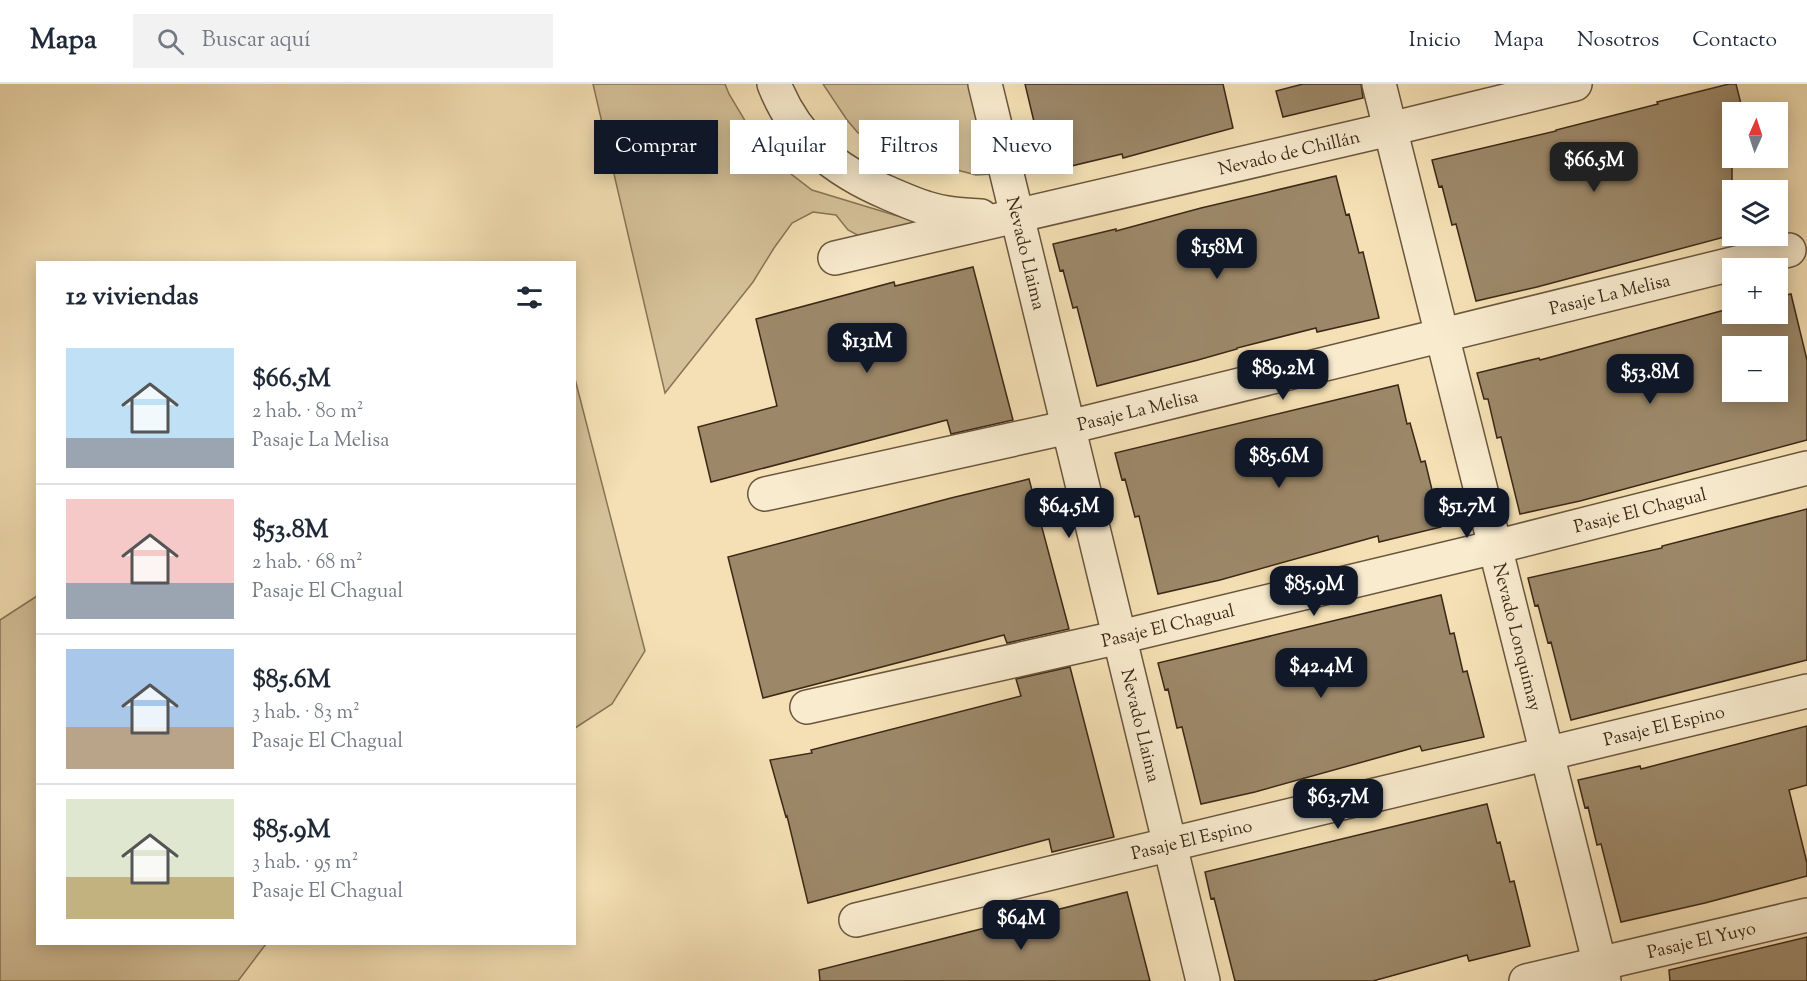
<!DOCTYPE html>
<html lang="es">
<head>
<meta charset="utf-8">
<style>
	body { margin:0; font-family:"Sorts Mill Goudy",serif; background:#f2f2f3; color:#1f2937; height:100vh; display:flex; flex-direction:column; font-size:22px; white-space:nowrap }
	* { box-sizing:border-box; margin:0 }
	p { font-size:20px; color:#747a83 }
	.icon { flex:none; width:33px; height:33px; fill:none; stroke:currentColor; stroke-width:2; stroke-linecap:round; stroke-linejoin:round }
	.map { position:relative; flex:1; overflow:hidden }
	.side { position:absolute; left:36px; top:177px; width:540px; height:684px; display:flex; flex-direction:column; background:#fff; border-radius:0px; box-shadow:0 3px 15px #0003 }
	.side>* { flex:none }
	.hud { position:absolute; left:594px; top:36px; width:570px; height:54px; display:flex; gap:12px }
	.needle { width:39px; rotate:3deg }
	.buttons { position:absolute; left:1722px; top:18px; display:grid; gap:12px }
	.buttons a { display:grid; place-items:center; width:66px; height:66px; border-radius:0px; background:#fff; box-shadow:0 3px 15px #0003; font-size:30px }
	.price { position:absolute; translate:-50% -51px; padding:0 14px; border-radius:12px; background:#111827; color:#fff; font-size:20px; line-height:39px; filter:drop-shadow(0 2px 3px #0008) }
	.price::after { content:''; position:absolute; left:50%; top:36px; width:18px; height:14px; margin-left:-9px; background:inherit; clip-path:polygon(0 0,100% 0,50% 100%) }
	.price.selected { background:#222; color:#fff }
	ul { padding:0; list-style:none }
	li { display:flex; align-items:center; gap:18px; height:150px; padding:0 30px }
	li+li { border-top:2px solid #e0e1e3 }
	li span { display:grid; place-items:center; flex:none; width:168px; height:120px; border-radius:0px; color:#555 }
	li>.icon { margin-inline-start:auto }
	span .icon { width:72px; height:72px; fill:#fffc; stroke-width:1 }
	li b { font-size:26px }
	h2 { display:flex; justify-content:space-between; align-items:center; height:72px; padding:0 30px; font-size:26px }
	.tag { padding:0 21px; border-radius:0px; background:#fff; box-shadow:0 3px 15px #0003; font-size:21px; line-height:54px }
	.tag.selected { background:#111827; color:#fff }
	header { display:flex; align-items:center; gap:36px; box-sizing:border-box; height:84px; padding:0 30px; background:#fff; border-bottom:2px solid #e0e1e3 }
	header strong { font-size:28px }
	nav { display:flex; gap:33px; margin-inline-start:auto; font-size:21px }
	.search { width:420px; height:54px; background:#f2f2f3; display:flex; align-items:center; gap:15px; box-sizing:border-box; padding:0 21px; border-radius:0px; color:#747a83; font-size:22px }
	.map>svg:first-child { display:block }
	.green { fill:#d5c199; stroke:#887458; stroke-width:1.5 }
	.building { fill:#9c8869; stroke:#3c2817; stroke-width:1.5; fill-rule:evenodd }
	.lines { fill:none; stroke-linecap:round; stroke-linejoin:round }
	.minor-casing { stroke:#6a563e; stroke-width:36 }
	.minor { stroke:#f8ebce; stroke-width:33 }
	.labels { text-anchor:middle; stroke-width:5; stroke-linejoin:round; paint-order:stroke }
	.street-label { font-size:18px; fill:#3c2817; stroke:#f8ebce }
</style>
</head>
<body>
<header>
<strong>Mapa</strong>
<div class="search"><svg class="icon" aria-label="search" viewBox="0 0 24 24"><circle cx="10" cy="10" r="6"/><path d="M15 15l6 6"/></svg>Buscar aquí</div>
<nav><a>Inicio</a><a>Mapa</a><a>Nosotros</a><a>Contacto</a></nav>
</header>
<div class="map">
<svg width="1807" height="897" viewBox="0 0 1807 897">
	<rect width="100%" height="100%" fill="#f4e0b4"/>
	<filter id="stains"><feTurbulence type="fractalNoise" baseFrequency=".00333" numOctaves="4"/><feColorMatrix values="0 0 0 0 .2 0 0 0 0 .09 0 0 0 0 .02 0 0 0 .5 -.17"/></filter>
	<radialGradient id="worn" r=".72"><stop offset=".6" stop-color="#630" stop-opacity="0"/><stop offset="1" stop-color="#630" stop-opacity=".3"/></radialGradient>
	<path class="green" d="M593,0H725L729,10L765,70L812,106L924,140L861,153L848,146L836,131L813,128L792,139L774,164L753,198L665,309Z
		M823,0H974L993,90L976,91L923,77L858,49L847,36Z
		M574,291L645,567L612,620L575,644Z
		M37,512L38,860H266L238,897H0V536Z"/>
	<path class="building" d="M1025,0H1223L1233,44L1123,74L1122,70L1046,88Z
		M1303,0H1361L1363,14L1283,33L1276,7Z
		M1729,0H1736L1743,28H1732V151L1537,203L1476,217L1456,140L1452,141L1442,102L1439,103L1432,76L1556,47V46L1658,20L1657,18Z
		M1336,92L1346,131L1349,130L1359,169L1363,168L1379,234L1317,248L1316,244L1237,264V265L1198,276L1097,302L1077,223L1073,224L1063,186L1060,187L1053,160L1116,145V147L1201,124Z
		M973,183L1013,336L951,350L947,336L711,398L698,343L777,322L756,235L894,198L895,202Z
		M1791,210L1807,276V356L1580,417L1520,430L1501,353L1497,354L1488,315H1484L1477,289L1539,274L1540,276L1732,224V230H1778V213ZM1732,262H1778V308H1732Z
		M1398,301L1407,340L1410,339L1421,378L1425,377L1441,443L1379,458L1378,452L1220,496L1158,510L1139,432L1135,433L1125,395L1122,396L1115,369Z
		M1029,395L1069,545L1007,559L1004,551L763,614L728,473L951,414Z
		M1807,425V576L1571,636L1551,558L1548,559L1538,521L1535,522L1528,494L1662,464V462Z
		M1441,511L1450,550L1454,549L1463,588L1467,587L1484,653L1422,667L1420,662L1255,708L1201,720L1182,643L1177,644L1168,605L1165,606L1158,579Z
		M1070,583L1114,753L1052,768L1049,755L808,819L787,732L786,733L770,676L812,669L811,666L1021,612L1016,595Z
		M1807,642V701L1789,706L1807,779V792L1705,819L1621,838L1601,760L1597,761L1588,723L1585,724L1578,696L1640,682L1641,685Z
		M1487,720L1497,759L1500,758L1510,798L1514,797L1530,862L1469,877L1467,871L1373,897H1235L1214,814L1211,815L1205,788Z
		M1127,808L1150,897H820L819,886Z
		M1807,853V897H1670L1669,886Z"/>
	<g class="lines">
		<g class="minor-casing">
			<g id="minor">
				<path d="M774,0C796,56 834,86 888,109C900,114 913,120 926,124C944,130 963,131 981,132"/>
				<path id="s1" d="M985,0L1203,897"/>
				<path id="s2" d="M1379,0L1604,897"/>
				<path id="s3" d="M835,174L1390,45L1575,0"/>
				<path id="s4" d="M765,410L1069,343L1789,166"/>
				<path id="s5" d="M807,623L1120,553L1495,463L1807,384"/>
				<path id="s6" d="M856,836L1807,607"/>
				<path id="s7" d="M1526,897L1807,831"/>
			</g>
		</g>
		<use href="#minor" class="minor"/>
	</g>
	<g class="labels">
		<g class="street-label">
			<text dy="6" stroke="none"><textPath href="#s3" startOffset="466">Nevado de Chillán</textPath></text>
			<text dy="6" stroke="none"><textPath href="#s1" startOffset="174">Nevado Llaima</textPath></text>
			<text dy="6" stroke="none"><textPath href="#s4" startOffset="868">Pasaje La Melisa</textPath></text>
			<text dy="6" stroke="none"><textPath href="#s4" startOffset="382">Pasaje La Melisa</textPath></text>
			<text dy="6" stroke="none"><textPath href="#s5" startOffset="856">Pasaje El Chagual</textPath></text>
			<text dy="6" stroke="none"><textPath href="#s5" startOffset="370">Pasaje El Chagual</textPath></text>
			<text dy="6" stroke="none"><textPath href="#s2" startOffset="570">Nevado Lonquimay</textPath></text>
			<text dy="6" stroke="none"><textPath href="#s1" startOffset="660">Nevado Llaima</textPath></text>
			<text dy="6" stroke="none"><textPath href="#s6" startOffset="831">Pasaje El Espino</textPath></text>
			<text dy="6" stroke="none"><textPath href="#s6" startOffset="345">Pasaje El Espino</textPath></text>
			<text dy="6" stroke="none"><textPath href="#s7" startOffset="180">Pasaje El Yuyo</textPath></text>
		</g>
	</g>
	<rect width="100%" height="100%" filter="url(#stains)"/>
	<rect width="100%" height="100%" fill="url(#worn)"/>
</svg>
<div class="buttons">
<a><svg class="needle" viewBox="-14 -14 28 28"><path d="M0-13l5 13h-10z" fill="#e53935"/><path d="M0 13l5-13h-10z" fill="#747a83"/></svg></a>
<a><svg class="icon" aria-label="layers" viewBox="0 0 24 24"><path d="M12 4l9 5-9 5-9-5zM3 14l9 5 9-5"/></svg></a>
<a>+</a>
<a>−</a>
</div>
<b class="price selected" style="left:1594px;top:109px">$66.5M</b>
<b class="price" style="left:1217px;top:196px">$158M</b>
<b class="price" style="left:867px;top:290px">$131M</b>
<b class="price" style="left:1283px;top:317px">$89.2M</b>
<b class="price" style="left:1650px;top:321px">$53.8M</b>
<b class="price" style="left:1279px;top:405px">$85.6M</b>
<b class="price" style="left:1069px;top:455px">$64.5M</b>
<b class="price" style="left:1467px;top:455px">$51.7M</b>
<b class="price" style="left:1314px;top:533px">$85.9M</b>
<b class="price" style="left:1321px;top:615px">$42.4M</b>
<b class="price" style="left:1338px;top:746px">$63.7M</b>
<b class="price" style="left:1021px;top:867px">$64M</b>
<div class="hud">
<a class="tag selected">Comprar</a>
<a class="tag">Alquilar</a>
<a class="tag">Filtros</a>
<a class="tag">Nuevo</a>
</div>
<section class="side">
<h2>12 viviendas<svg class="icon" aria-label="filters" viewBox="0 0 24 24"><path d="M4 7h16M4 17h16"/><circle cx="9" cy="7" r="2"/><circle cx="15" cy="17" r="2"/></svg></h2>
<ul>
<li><span style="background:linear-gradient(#bfe0f5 75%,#9aa5b1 0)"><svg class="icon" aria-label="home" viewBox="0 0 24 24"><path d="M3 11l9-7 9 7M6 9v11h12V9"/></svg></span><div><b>$66.5M</b><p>2 hab. · 80 m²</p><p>Pasaje La Melisa</p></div></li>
<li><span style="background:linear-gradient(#f6c9c9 70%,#9aa5b1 0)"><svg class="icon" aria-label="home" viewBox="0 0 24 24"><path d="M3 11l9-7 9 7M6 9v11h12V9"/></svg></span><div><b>$53.8M</b><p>2 hab. · 68 m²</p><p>Pasaje El Chagual</p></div></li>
<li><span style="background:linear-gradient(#a9c7e8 65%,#b9a48a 0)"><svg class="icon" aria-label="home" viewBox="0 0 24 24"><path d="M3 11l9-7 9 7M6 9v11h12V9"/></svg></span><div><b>$85.6M</b><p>3 hab. · 83 m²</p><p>Pasaje El Chagual</p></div></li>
<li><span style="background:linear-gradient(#dfe7d0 65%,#c2b280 0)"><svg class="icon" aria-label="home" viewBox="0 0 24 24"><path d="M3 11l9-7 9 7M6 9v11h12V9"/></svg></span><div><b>$85.9M</b><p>3 hab. · 95 m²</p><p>Pasaje El Chagual</p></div></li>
</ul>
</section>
</div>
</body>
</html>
